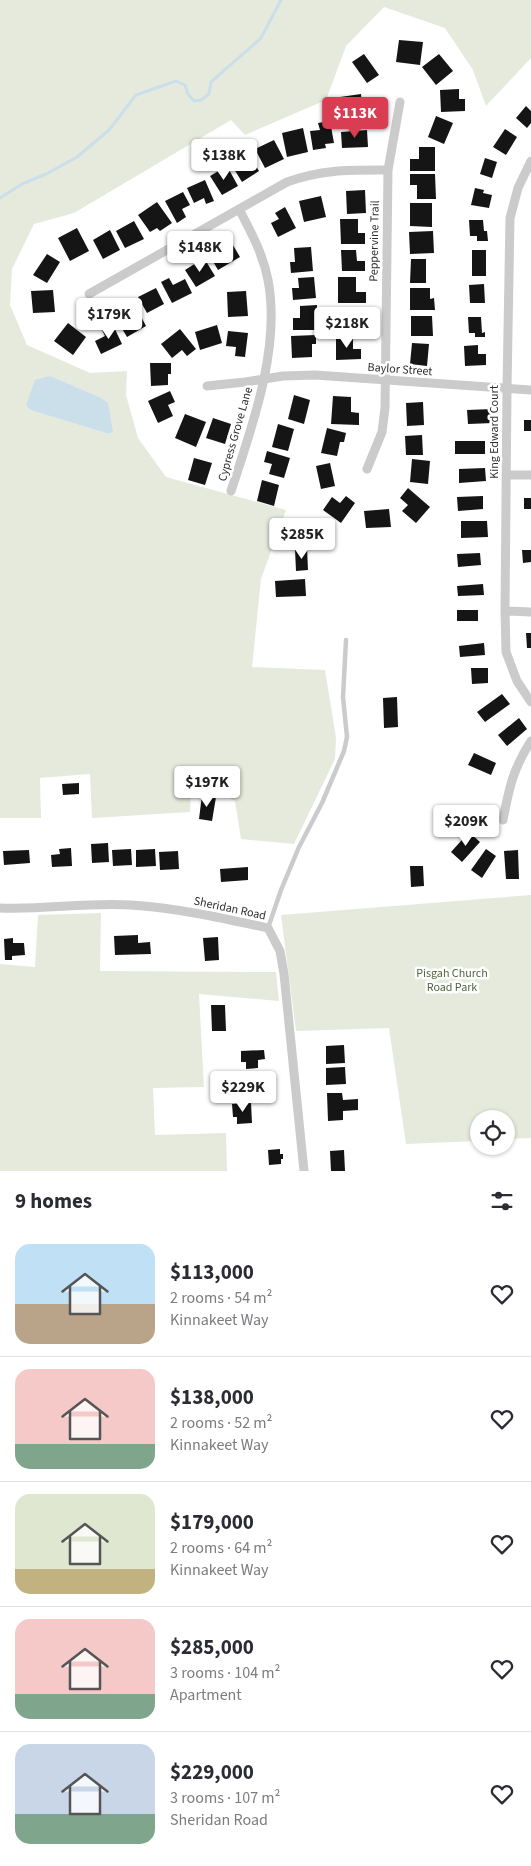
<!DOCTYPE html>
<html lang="en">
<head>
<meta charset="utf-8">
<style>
	body { margin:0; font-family:"Source Sans 3",sans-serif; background:#f2f2f3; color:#2b2b33; height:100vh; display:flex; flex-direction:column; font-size:19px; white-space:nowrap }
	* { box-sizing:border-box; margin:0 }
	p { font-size:16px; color:#7c7c81 }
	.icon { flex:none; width:28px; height:28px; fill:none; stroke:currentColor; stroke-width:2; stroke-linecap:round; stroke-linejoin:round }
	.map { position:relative; height:1171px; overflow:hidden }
	.sheet { display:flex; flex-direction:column; background:#fff; flex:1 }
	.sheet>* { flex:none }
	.buttons { position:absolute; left:470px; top:1110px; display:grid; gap:10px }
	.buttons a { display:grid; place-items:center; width:45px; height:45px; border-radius:50%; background:#fff; box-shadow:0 1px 4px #0004; font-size:25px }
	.price { position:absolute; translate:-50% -42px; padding:0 11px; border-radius:5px; background:#fff; color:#222; font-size:16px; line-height:32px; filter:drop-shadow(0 1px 2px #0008) }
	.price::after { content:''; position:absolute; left:50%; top:30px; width:15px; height:11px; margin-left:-8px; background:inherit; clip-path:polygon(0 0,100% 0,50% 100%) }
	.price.on { background:#d83d52; color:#fff }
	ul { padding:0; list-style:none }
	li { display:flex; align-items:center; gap:15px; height:125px; padding:0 15px }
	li+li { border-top:1px solid #e1e1e2 }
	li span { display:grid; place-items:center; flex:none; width:140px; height:100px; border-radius:15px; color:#555 }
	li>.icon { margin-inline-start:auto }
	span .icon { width:60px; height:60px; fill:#fffc; stroke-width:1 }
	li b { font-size:21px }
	h2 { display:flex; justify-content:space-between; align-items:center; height:60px; padding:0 15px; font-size:21px }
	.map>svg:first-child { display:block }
	.green { fill:#e5eadc; fill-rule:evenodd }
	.water { fill:#cadfe9 }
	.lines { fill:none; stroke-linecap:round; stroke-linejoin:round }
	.stream { stroke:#cadfe9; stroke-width:3 }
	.building { fill:#151515 }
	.service { stroke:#cbcbcb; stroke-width:4.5 }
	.minor { stroke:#cbcbcb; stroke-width:9 }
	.labels { text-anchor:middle; stroke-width:5; stroke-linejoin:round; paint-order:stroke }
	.street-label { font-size:12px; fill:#2e2e2e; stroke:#fff }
	.park-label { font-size:12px; fill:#53663e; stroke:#fff }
</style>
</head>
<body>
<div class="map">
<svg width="531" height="1171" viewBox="0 0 531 1171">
	<rect width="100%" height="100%" fill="#fff"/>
	<path class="green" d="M0,0H531V58L486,106L473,70L445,28L384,7L346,46L326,100L245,135L231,120L74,213L34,224L12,269L10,305L27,345L90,373L127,371L126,395L138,438L166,477L286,510L261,579L252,667L325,670L336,738L335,759L294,844L241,839L235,801L214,788L191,786L190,812L92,818L90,774L40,778L41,818H0ZM76,387L85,392L113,432L109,434L30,410L26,405Z
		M531,895V1138L506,1139V1119H479V1141L406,1144L389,1028L296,1031L281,915Z
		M101,913L100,971L276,972L279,1001L199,994L204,1087L153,1088L155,1135L226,1133L227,1171H0V964L35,967L38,915Z"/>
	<path class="water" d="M50,376L101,398L108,403L113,432L109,434L30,410L26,405L35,380Z"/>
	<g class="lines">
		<path class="stream" d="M0,198L22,184L46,174L77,157L109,130L136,95L176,81L185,85L188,94L194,101L201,100L209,94L211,82L261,38L281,0"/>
	</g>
	<path class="building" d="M399,40L423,42L420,65L396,62Z
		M364,54L379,75L367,83L352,62Z
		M439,54L453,71L436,85L422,67Z
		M459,89V99H465V111L441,112L440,90Z
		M361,94L363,115L343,118L342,113H337V104L341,103L340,97Z
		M526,106L531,111V123L527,128L516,118Z
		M436,116L453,123L444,144L428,137Z
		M330,121L334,143L325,144L326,148L313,150L310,131L320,130L318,123Z
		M303,128L308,152L287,157L282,133Z
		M505,129L517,137L506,155L493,147Z
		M367,130L368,147L342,148L341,132Z
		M274,140L284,159L265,168L255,149Z
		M419,147H435V171H410V159H419Z
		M248,153L259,171L242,182L231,164Z
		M485,158L497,162L492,178L480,174Z
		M227,166L238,186L222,195L210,176Z
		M410,174H435L436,199H417V185H410Z
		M205,180L214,201L206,204L204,198L194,203L187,188Z
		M475,188L484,190L483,193L492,195L489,208L471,205Z
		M365,190L366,213L347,214L346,191Z
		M183,192L190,205L182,209L186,217L177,223L165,201Z
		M321,196L326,217L304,222L299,201Z
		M157,202L172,223L160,231L157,228L150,232L138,215Z
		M410,203H432V227L410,226Z
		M285,207L296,228L278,237L271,223L279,219L275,213Z
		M340,219H358V233H365V244H341Z
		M469,220H483L484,231H487L488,241H477V236H470Z
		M134,221L144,239L125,248L116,231Z
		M77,228L89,251L70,261L58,238Z
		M110,230L120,250L103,259L93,240Z
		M433,231L434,253L410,254L409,232Z
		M230,240L240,257L218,270L211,258L216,255L213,250Z
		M311,247L313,271L291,273L290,262H295L294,248Z
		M341,250H356L357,261H365V271H342Z
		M472,250H486V276H472Z
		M47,254L60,262L47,283L33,275Z
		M204,258L215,276L196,287L185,270Z
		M411,259H426V283H410Z
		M314,277L316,298L293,300L292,288H299L298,278Z
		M338,277H356V292H366V303H338Z
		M169,278L173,285L185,279L192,293L172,303L161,282Z
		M484,284L485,303H470L469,285Z
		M156,288L164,304L147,313L138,297Z
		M410,288H430V299L434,298L435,310H410Z
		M53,290L55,312L33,313L31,291Z
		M246,291L248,316L228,317L227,292Z
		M134,303L146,326L127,337L114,315Z
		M317,305V330H293V318H300V306Z
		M363,307L364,331L347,332L346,308Z
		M411,316H432L433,336H411Z
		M468,317H481L482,333L485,332V337H475V333H469Z
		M68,323L86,337L73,355L54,341Z
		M113,325L122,344L101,354L95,341L105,336L102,330Z
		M217,325L222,343L200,350L195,332Z
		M180,329L196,349L187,356L182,350L172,358L161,344Z
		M228,331L248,333L245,357L235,356L236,347L226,346Z
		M316,335V344H312V357L292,358L291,336Z
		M336,337H353V349H361V359L336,360Z
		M412,343L429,344L427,366L410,364Z
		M478,345V354H486V365L465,366L464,346Z
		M150,363H171V374H168V385L151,386Z
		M170,391L175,402L168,405L173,416L158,423L148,401Z
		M294,395L310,400L304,424L288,419Z
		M333,396L351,397V412L359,413V425L331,424Z
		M423,402L424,425L407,426L406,403Z
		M492,409L493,423L468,424L467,410Z
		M185,414L206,422L196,447L175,438Z
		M213,418L231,424L225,444L206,438Z
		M524,420H531V431H524Z
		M278,424L294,429L288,451L272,447Z
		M327,428L346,433L344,442H340L337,456L321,453Z
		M422,435L423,455H406L405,436Z
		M455,441H485V454H455Z
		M267,451L290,458L284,478L269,474L272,464L264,462Z
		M194,458L212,463L205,485L188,480Z
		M412,459L430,461L428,484L410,482Z
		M330,463L335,486L321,489L316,466Z
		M485,468L486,481L459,483V469Z
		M262,480L279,485L274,506L257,501Z
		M408,488L430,507L416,523L402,511L408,505L400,498Z
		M346,496L355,503L341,523L323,510L332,497L340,503Z
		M483,496V509L458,511L457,497Z
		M524,498H531V509H524Z
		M389,509L391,527L366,528L364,511Z
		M461,521H487L488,537L461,538Z
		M307,548L308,570L296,571L295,549Z
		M522,550H531V562L523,563Z
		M480,553L481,565L458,567L457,554Z
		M305,579L306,596L276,597L275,581Z
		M483,584L484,595L458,596L457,586Z
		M457,610H478V621H457Z
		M526,633H531V648H527Z
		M484,643L485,655L460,657L459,646Z
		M471,668H488V683L472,684Z
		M502,694L510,704L485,722L477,712Z
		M397,697L398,727L384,728L383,698Z
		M519,718L527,729L507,746L498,735Z
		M474,753L496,763L491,775L468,765Z
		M79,783V794L63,795L62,784Z
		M202,795L216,797L212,821L199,819Z
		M469,832L480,842L462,862L451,852Z
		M108,843L109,862L92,863L91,844Z
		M71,848L72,866L52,867L51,855L60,854L59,849Z
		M131,849L132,865L113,866L112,850Z
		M155,849L156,866L136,867V850Z
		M486,849L496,856L482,878L471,870Z
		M29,850L30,863L4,865L3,851Z
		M518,850L519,879H506L504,851Z
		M178,851L179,869L160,870L159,852Z
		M410,866H423L424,886L411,887Z
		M248,867V880L221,882L220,869Z
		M138,935V943L150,942L151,954L115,955L114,936Z
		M218,937L219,960L205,961L203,938Z
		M13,938V943H24L25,955L12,956V960H5L4,939Z
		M211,1005H225L226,1031H212Z
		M344,1045L345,1063L326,1064V1046Z
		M264,1050L265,1059L258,1060V1068L246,1069V1062H241V1051Z
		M345,1067L346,1084L326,1085V1068Z
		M327,1093H342L343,1100L358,1099V1110L343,1111V1120L328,1121Z
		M251,1103L252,1123L237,1124V1117H233L232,1104Z
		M280,1149V1154H283V1159H281V1164L269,1165L268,1150Z
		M344,1150L345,1171H331L330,1151Z"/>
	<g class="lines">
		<path class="service" d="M268,928L281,890L299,847L322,803L344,751L347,737L343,697L346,640"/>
		<path class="minor" d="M531,161L518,188L510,218L507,388L505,611L506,652L517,681L531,702
			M89,294L287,182C323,169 351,170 388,170
			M207,386L245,382L283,376L315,375L531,390
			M367,469L382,432L385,408L388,170L400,102
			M506,475H531
			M231,491C252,427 281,348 268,280C263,254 251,232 239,209
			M505,611L531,612
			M503,820C509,788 513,769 531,741
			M0,908C44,910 87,902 131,905C177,908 222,918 268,928L280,951L284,974L304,1171"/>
	</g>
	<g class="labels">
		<g class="street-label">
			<text transform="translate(374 241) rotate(-89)" y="4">Peppervine Trail</text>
			<text transform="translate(400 369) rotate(4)" y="4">Baylor Street</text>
			<text transform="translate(494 432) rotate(-90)" y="4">King Edward Court</text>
			<text transform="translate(235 434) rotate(-74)" y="4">Cypress Grove Lane</text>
			<text transform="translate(230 908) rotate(12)" y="4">Sheridan Road</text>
		</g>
		<g class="park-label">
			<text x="452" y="977">Pisgah Church<tspan x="452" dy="14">Road Park</tspan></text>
		</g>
	</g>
</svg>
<div class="buttons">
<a><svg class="icon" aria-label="locate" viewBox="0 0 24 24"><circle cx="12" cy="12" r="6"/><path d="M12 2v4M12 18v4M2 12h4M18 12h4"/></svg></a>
</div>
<b class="price on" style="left:355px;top:139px">$113K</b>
<b class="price" style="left:224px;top:181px">$138K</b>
<b class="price" style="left:200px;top:273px">$148K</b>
<b class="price" style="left:109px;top:340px">$179K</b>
<b class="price" style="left:347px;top:349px">$218K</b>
<b class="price" style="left:302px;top:560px">$285K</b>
<b class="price" style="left:207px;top:808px">$197K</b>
<b class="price" style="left:466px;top:847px">$209K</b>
<b class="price" style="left:243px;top:1113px">$229K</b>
</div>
<section class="sheet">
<h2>9 homes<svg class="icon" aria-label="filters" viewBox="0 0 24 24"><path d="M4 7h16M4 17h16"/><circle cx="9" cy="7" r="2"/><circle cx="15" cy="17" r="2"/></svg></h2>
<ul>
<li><span style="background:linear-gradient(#bfe0f5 60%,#b9a48a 0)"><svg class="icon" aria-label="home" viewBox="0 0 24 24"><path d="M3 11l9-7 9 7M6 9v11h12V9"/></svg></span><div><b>$113,000</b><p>2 rooms · 54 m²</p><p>Kinnakeet Way</p></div><svg class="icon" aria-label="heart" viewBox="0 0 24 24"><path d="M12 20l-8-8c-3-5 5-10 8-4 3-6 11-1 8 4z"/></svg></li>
<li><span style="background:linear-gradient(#f6c9c9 75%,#7fa58c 0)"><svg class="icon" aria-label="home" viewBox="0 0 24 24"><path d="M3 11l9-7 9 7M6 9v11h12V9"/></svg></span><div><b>$138,000</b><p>2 rooms · 52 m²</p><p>Kinnakeet Way</p></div><svg class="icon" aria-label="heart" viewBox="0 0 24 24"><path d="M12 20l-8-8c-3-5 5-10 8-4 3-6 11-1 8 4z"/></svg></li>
<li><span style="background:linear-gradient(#dfe7d0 75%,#c2b280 0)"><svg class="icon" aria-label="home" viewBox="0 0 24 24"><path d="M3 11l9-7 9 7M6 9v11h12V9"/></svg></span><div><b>$179,000</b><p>2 rooms · 64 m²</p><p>Kinnakeet Way</p></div><svg class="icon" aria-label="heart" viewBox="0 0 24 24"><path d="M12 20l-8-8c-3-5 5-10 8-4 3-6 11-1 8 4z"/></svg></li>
<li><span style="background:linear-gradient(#f6c9c9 75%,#7fa58c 0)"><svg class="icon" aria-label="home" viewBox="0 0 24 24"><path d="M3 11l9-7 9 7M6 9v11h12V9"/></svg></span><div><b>$285,000</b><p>3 rooms · 104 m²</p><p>Apartment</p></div><svg class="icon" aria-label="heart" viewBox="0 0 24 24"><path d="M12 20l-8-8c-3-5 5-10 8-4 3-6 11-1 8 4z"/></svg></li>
<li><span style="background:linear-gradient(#c9d6e8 70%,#7fa58c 0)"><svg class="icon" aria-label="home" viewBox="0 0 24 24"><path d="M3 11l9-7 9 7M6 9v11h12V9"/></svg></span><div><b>$229,000</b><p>3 rooms · 107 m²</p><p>Sheridan Road</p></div><svg class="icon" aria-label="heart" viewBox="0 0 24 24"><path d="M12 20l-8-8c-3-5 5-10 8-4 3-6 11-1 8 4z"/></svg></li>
</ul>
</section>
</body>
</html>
